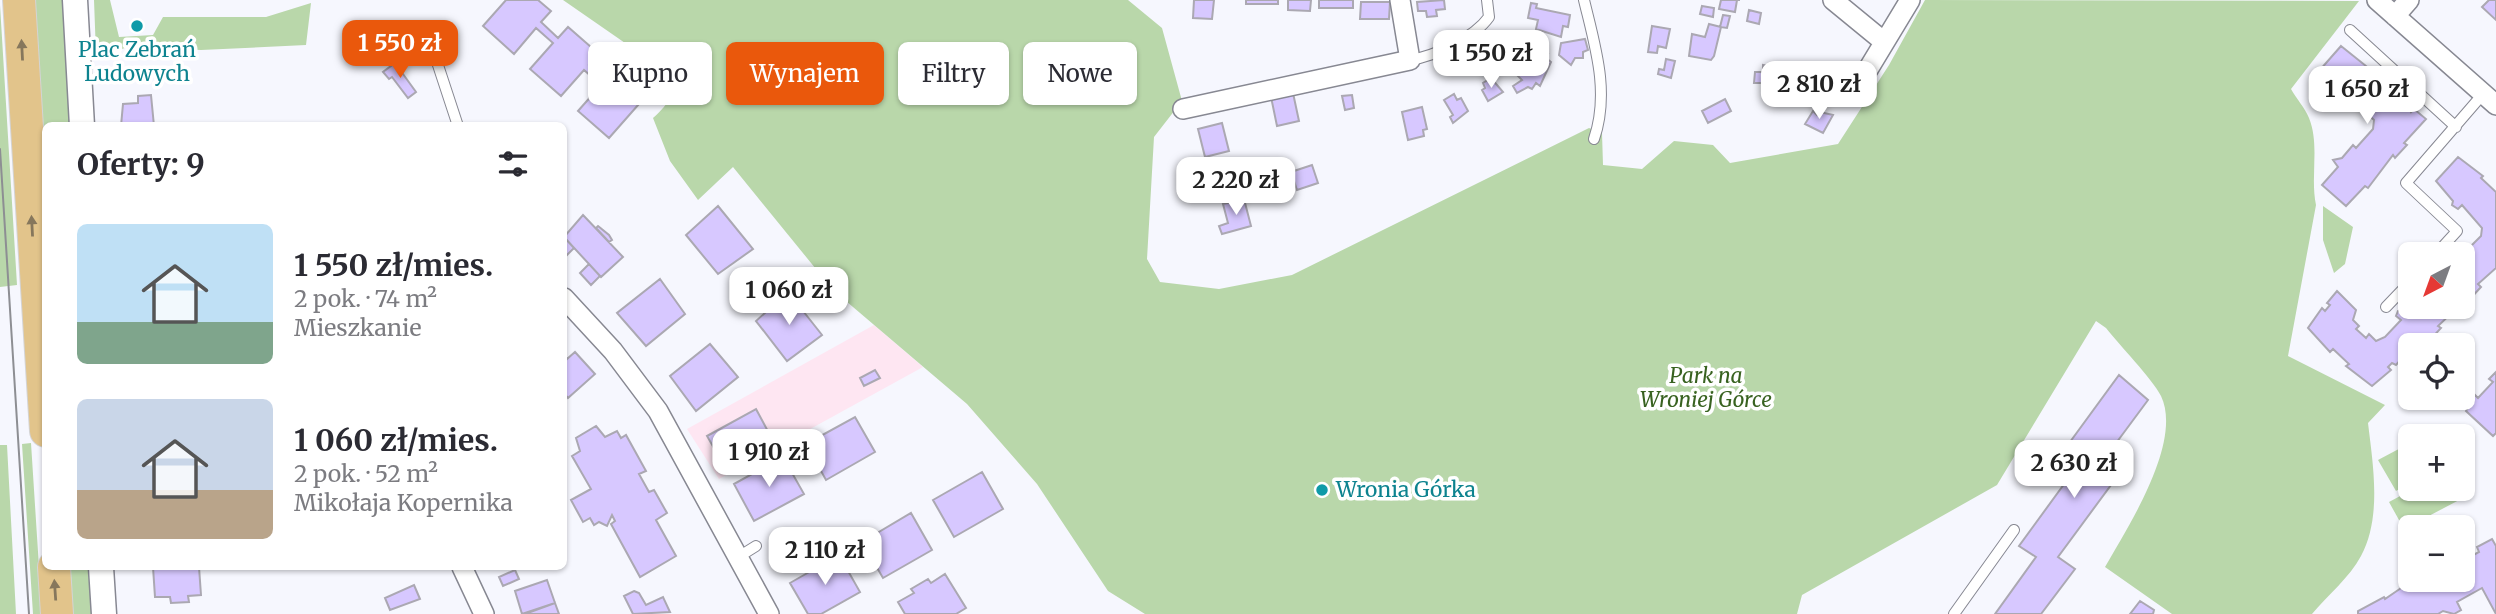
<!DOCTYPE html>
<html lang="pl">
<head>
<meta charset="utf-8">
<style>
	body { margin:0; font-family:Merriweather,serif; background:#f2f2f3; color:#2b2b33; height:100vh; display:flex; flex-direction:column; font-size:26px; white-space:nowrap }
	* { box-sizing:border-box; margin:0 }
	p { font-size:23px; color:#7c7c81 }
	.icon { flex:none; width:38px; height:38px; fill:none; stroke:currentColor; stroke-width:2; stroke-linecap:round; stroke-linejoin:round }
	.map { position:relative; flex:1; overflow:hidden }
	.details { position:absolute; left:42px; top:122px; width:525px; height:448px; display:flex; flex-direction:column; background:#fff; border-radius:10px; box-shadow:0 2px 5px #0004 }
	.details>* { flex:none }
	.top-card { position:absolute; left:588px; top:42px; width:665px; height:63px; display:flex; gap:14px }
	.needle { width:46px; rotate:221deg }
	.tools { position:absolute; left:2398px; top:242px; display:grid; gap:14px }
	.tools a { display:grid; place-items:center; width:77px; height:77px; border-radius:10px; background:#fff; box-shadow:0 2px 5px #0004; font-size:35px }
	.price { position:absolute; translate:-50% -60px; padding:0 16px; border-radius:14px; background:#fff; color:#222; font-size:23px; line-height:46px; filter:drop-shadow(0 2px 4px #0008) }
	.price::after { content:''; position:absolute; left:50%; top:42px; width:21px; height:16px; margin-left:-10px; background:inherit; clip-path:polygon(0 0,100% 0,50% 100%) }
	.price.on { background:#ea580c; color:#fff }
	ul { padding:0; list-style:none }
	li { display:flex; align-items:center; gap:21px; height:175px; padding:0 35px }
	li span { display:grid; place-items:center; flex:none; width:196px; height:140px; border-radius:10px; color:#555 }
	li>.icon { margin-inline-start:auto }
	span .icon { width:84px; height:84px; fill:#fffc; stroke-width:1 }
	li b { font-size:30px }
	h2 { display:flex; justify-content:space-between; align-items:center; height:84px; padding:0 35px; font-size:30px }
	.tag { padding:0 24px; border-radius:10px; background:#fff; box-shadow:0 2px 5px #0004; font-size:24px; line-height:63px }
	.tag.on { background:#ea580c; color:#fff }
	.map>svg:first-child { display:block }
	.education { fill:#fee6f2 }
	.green { fill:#b9d7aa }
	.building { fill:#d7c8ff; stroke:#aba8b2; stroke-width:2 }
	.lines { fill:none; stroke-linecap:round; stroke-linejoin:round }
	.service-casing { stroke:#878892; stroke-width:12 }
	.minor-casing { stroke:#878892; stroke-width:22 }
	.tertiary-casing { stroke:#878892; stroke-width:27 }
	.primary-casing { stroke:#d4d4d5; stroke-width:34 }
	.service { stroke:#fff; stroke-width:10 }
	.minor { stroke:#fff; stroke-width:19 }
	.tertiary { stroke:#fff; stroke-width:24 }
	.primary { stroke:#e2c48b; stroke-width:32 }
	.tram { stroke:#8d8e93; stroke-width:2 }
	.oneway { fill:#86775c }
	.culture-dot { fill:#0f9aa8; stroke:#fff; stroke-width:2.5 }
	.labels { text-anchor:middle; stroke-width:7; stroke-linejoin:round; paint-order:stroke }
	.culture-label { font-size:21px; fill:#0d838f; stroke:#fff }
	.park-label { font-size:21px; font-style:italic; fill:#386220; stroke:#fff }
</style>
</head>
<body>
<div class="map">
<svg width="2496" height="614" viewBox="0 0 2496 614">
	<rect width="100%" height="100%" fill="#f6f7fe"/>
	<path class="education" d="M874,325L923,367L719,479L687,429Z"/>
	<path class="green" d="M35,0H63L70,126H46L45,175Z
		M94,0H110L119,37L153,35L163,17H266L311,3L306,45L201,50L127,47L102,57L96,54Z
		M563,0H1128L1162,28L1182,101L1154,137L1147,259L1160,282L1219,289L1292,275L1589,128L1602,133L1603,165L1642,169L1674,141L1713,145L1730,163L1838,144L1889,65L1925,0L2359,1L2291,89C2296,98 2305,108 2309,118C2320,145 2310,177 2316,205L2288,356L2385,405L2368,423C2373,465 2382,517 2361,556C2350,577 2327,596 2312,614H2172L2105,567C2128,527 2183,442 2161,396C2151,377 2120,346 2106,328L2096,321L1997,485L1802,595L1797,614H1145L1108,591L1037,484L967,404L833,290L733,167L698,200L670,161L653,118C670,103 679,90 664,70Z
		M0,5L17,285L0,287Z
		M2323,206L2353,227L2345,264L2334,273L2323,240Z
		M31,443L42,614H33L22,444Z
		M2410,443V483L2396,491L2378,460Z
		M0,445H7L16,614H0Z
		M2415,488H2458L2463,498L2404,529L2389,502Z
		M70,567H93L96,614H73Z"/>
	<path class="building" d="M506,0H538L551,11L541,22L558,38L568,27L599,54L589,65L606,80L616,69L646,96L609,138L578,111L601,85L584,70L561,96L530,69L553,43L536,28L514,54L483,26Z
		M1194,0H1214L1212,19L1193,18Z
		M1246,0H1278V4H1246Z
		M1288,0H1311L1310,11L1288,10Z
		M1319,0H1353V8H1319Z
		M1444,0L1445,9L1436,10L1437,16L1427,17L1426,11H1418L1417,2Z
		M1721,0H1740H1737L1735,12L1719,9Z
		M2489,0H2496V20L2482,7Z
		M1361,2H1390L1389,19H1360Z
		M1531,3L1537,4L1536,8L1570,15L1568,27L1563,26L1561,37L1536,29L1538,20L1528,18Z
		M1702,6L1714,8L1713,17L1700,14Z
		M1749,10L1761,13L1759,24L1747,21Z
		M1723,15L1730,16L1727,28L1720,27Z
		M1709,24L1721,27L1714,56L1711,60L1689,56L1692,34L1705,37Z
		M1652,26L1670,29L1666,48L1658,46L1657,53L1648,52Z
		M1585,39L1588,50L1583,52V58H1575L1571,65L1559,55L1561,43Z
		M2341,46L2366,66L2364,68L2400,101L2403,98L2411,112L2414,109L2426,119L2404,143L2407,145L2395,158L2393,155L2368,188L2365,186L2346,206L2322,185L2338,167L2333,160L2342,158L2353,145L2356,148L2373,129L2374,120L2345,94L2342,98L2334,96L2336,91L2319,71Z
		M1531,48L1548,54L1546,58L1551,62L1540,86L1536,83L1532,89L1528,87L1517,93L1513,86L1522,80L1513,71L1517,66L1519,68Z
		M1666,59L1675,61L1671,78L1658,74L1659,69L1664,70Z
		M395,63L416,92L408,98L392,77L389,79L383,72Z
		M1763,65L1794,70V83H1754L1755,72H1763Z
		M1491,78L1503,92L1488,101L1482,90L1485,88L1483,83Z
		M1293,93L1299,121L1277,126L1271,97Z
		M1454,94L1457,100L1461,98L1468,111L1453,123L1450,117L1453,115L1444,100Z
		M151,95L154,126H121L123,104L138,103V96Z
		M1352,95L1354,108L1345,110L1342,96Z
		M1725,99L1731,111L1708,123L1702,111Z
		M1422,107L1427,129L1423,130L1424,136L1408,140L1402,112Z
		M1813,111L1817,115L1820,112L1833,115L1823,133L1805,124Z
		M1222,123L1229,151L1205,157L1198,129Z
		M2458,157L2483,176L2481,178L2496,192V268L2478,284L2481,287L2469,300L2467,298L2462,303V255L2481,236L2482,228L2462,205L2458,209L2452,205L2453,201L2436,181Z
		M1312,165L1318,183L1297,190L1291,172Z
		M1223,167L1229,189L1214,193L1208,171Z
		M1244,199L1251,226L1222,234L1219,226L1228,223L1223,204Z
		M718,206L753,249L718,274L686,235Z
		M583,215L623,257L601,277L564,237Z
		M598,226L609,235L612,240L609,242L596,228Z
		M564,237L574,248L565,257L564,256Z
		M589,264L600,276L591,285L580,273Z
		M660,279L685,314L646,346L617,313Z
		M2337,291L2356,310L2353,320L2359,326L2356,329L2366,338L2369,334L2376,341L2385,337L2401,320L2396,316L2398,311L2410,305L2459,306L2438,326L2441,328L2429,341L2427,339L2421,345H2410L2409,359L2404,356L2396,365L2392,363L2388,367L2391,370L2372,386L2346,366L2349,364L2333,349L2330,352L2308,328L2322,308L2325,311L2330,305L2327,303Z
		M788,292L822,335L787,361L756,321Z
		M710,344L738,377L696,411L670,376Z
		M575,352L595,374L568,398L564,393V355L567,359Z
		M875,370L880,378L864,386L860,378Z
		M2496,372V433L2493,436L2466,411L2468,408L2465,405L2475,395L2478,398L2493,382L2489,379Z
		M2119,375L2148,400L2108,454L2125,466L2058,557L2075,569L2041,614H1995L2036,557L2019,546L2086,454L2070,442Z
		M756,409L771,437L723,464L707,436Z
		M855,417L875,452L826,480L806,444Z
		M596,426L605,437L617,431L621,438L626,435L646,471L639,474L649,492L654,490L667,513L656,520L676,556L640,577L611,524L615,521L612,515L607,526L599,522L594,525L590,518L583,522L571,500L591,489L572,456L580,451L576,438Z
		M783,457L804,494L754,521L734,484Z
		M982,472L1003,509L954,537L933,500Z
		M911,513L932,550L883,578L862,542Z
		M2492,539L2496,546V614L2482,588L2457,602L2461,610L2454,614L2443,611L2438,614H2358V611L2384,597L2385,599L2404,586L2407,590L2426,579H2462V561L2479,552L2477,547Z
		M839,555L860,592L821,614H808L790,583Z
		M153,567H199L201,595L188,596L189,602L171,603L170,597H155Z
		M515,570L519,579L503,586L499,577Z
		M945,574L966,608L956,614H905L898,602L914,593L911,589L928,579L931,583Z
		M547,580L555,603L522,614L515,591Z
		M414,585L420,599L390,610L385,598Z
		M634,591L639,593L646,605L663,597L670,612L633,614L624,596Z
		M2140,601L2154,610L2153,614H2130Z
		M555,603L559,614H525Z"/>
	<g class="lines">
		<g class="service-casing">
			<path id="service" d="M1584,0C1595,46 1610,92 1594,139
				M2350,30L2456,127
				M436,59L458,126
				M1410,60C1435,56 1474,38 1489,17L1487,0
				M2436,254L2457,231L2406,183L2483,94
				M2386,307L2410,282
				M740,556L756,546
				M1954,614L2014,530"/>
		</g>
		<g class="minor-casing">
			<path id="minor" d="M1833,0L1883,41
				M2377,0L2496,105
				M2395,16L2409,0
				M1855,91L1910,0
				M1183,109L1410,60L1400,0
				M564,298L613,351L658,411L769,614
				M462,567L484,614"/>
		</g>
		<g class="tertiary-casing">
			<path id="tertiary" d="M75,0L82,126
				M101,567L104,614"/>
		</g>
		<g class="primary-casing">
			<path id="primary" d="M19,0L46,431
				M54,567L57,614"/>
		</g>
		<use href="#service" class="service"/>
		<use href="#minor" class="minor"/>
		<use href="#tertiary" class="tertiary"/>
		<use href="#primary" class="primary"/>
		<path class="tram" d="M0,149L29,614"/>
	</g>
	<defs><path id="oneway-solid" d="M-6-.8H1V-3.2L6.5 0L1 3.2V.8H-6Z" transform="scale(1.75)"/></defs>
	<g class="oneway">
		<use href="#oneway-solid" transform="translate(22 50) rotate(-93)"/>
		<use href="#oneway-solid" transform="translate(32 226) rotate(-93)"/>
		<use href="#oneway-solid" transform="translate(55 590) rotate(-94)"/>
	</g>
	<g class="culture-dot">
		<circle cx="137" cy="26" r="7"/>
		<circle cx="1322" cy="490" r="7"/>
	</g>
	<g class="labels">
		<g class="culture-label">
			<text x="137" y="57">Plac Zebrań<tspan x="137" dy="24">Ludowych</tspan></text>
			<text x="1336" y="497" text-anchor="start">Wronia Górka</text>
		</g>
		<g class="park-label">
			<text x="1706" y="383">Park na<tspan x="1706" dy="24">Wroniej Górce</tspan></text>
		</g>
	</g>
</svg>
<div class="tools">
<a><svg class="needle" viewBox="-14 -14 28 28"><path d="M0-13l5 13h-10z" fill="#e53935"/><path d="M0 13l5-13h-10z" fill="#7c7c81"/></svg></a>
<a><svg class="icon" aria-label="locate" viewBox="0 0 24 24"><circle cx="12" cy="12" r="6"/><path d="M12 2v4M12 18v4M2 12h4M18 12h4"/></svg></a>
<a>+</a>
<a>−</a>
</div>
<b class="price on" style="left:400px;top:80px">1 550 zł</b>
<b class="price" style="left:1491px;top:90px">1 550 zł</b>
<b class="price" style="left:1819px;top:121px">2 810 zł</b>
<b class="price" style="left:2367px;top:126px">1 650 zł</b>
<b class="price" style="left:1236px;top:217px">2 220 zł</b>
<b class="price" style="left:789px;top:327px">1 060 zł</b>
<b class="price" style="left:769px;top:489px">1 910 zł</b>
<b class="price" style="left:2074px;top:500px">2 630 zł</b>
<b class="price" style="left:825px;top:587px">2 110 zł</b>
<div class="top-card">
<a class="tag">Kupno</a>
<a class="tag on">Wynajem</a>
<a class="tag">Filtry</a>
<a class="tag">Nowe</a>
</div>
<section class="details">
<h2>Oferty: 9<svg class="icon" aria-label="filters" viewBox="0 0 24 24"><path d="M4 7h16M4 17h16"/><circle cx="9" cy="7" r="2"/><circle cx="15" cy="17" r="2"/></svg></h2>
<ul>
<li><span style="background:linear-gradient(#bfe0f5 70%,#7fa58c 0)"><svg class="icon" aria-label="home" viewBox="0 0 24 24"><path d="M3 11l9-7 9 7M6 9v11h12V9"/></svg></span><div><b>1 550 zł/mies.</b><p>2 pok. · 74 m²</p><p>Mieszkanie</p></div></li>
<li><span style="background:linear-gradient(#c9d6e8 65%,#b9a48a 0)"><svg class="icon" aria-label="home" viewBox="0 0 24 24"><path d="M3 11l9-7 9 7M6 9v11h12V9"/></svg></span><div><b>1 060 zł/mies.</b><p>2 pok. · 52 m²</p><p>Mikołaja Kopernika</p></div></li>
</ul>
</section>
</div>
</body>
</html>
